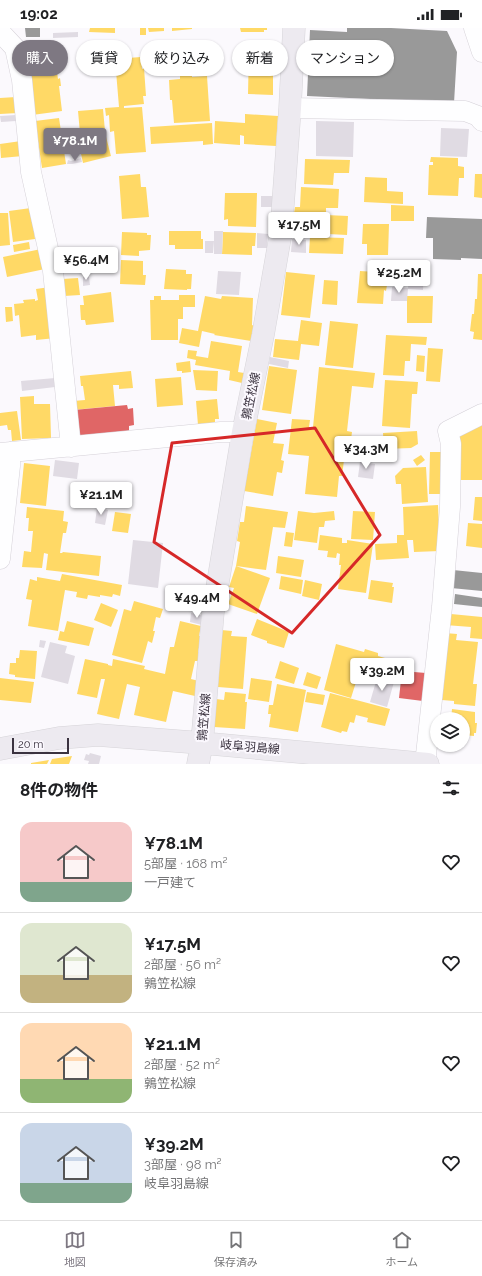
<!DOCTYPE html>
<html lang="ja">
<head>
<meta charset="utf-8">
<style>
	body { margin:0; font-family:Raleway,"Noto Sans JP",sans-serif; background:#f2f2f2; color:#202124; height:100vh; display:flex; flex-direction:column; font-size:15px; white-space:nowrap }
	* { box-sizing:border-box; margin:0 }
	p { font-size:13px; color:#757577 }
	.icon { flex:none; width:22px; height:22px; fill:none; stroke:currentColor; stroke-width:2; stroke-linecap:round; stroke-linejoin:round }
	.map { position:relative; height:736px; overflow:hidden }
	.panel { display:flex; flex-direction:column; background:#fff; flex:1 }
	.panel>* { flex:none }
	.guide { position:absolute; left:12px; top:12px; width:458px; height:36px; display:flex; gap:8px }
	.tools { position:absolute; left:430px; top:684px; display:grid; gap:8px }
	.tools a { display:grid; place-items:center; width:40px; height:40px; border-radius:50%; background:#fff; box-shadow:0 1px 3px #0004; font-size:20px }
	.scale { position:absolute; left:12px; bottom:10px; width:57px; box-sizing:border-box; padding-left:4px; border:2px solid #3a323f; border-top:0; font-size:11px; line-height:14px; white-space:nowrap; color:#3a323f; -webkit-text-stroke:3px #fbf8fe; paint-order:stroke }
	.price { position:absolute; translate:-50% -34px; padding:0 9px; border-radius:4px; background:#fff; color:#222; font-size:13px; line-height:26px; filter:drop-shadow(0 1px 2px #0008) }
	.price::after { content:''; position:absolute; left:50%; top:24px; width:12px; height:9px; margin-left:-6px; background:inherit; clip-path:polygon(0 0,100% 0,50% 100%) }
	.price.active { background:#7e7882; color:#fff }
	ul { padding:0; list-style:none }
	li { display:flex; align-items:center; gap:12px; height:100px; padding:0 20px }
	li+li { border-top:1px solid #e0e0e0 }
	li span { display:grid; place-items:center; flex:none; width:112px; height:80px; border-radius:12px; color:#555 }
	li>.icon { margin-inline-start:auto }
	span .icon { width:48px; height:48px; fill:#fffc; stroke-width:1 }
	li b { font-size:17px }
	h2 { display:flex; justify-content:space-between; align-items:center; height:48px; padding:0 20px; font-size:17px }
	.pill { padding:0 14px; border-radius:18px; background:#fff; box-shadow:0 1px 3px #0004; font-size:14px; line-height:36px }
	.pill.active { background:#7e7882; color:#fff }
	.status { display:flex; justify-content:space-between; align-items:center; height:28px; padding:0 20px; background:#fff; direction:ltr }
	.status svg { height:11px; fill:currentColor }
	.tab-bar { display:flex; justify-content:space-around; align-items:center; height:56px; border-top:1px solid #e0e0e0; background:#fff; font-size:11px; color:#757577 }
	.tab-bar a { display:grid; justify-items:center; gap:2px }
	.tab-bar .active { color:#7e7882 }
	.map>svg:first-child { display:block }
	.homes { fill:#ffd966 }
	.shops { fill:#e06666 }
	.industry { fill:#999 }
	.building { fill:#e0dbe3 }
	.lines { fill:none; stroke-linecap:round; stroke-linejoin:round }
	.minor-casing { stroke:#d5d1d8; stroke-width:21 }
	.major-casing { stroke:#d6d4d8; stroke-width:23 }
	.minor { stroke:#fefeff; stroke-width:20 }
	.major { stroke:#edeaf0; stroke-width:22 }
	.marked { fill:none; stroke:#d62828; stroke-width:3; stroke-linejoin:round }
	.labels { text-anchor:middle; stroke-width:4; stroke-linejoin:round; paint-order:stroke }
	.street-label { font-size:12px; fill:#3a323f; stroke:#fbf8fe }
</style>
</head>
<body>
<div class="status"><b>19:02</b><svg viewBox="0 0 49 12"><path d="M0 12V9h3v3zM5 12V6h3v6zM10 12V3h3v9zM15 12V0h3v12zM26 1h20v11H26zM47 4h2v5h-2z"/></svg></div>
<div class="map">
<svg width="482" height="736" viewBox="0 0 482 736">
	<rect width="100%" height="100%" fill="#fbf9fd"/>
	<path class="homes" d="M90,0H115V5L89,4Z
		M140,0H146V7H140Z
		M148,0H164V3L149,4Z
		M172,0H192V1L172,3Z
		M240,0H267V2H264V4H241Z
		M249,21L277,22V44H273V67L248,66Z
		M58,23V38L29,39V24Z
		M112,23L114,41L94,42L92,25Z
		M141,29L142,41L144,40L146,68H143L144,76L124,78V80L142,79L146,124L116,126L114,103L110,104L109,87L106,88L105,80L119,79L115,31Z
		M56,38L58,51L60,50L61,58H59L62,83L32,87L26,42Z
		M192,46V49L207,48L210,93L174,95L172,72H170L169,52L180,51V47Z
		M16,69L18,85L0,86V70Z
		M103,81L105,103L80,105L78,83Z
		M245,86L278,88L276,118L244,116V108L240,107V117L214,115L215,93L245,95Z
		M59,90L66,136L42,140L35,93Z
		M212,95L213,116L203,117V113L151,116L150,99Z
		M105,105L111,128L83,135L80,121L94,117L92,109Z
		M21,113L23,128L1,130L0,116Z
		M431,129L458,130V138L464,139V150H459L458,168L428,167L429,137H433V134H430Z
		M305,131L350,132L349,145H334L333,157L304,156Z
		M140,146L141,159H146L149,189L122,191L119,148Z
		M475,146H482V170L474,169Z
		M365,149L387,150V163L403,164V176L364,174Z
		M301,159L339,161L338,180H326V187L348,188L347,207L291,204L295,179H300Z
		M225,165H257L256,199L228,198V191L224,192Z
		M391,177L414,178V193H391Z
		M31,180L35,211L13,214L9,183Z
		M0,185H8L10,217L0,218Z
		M363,196H389L388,227H367V216H362Z
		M169,203H201V211H203V221H175V217H169Z
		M122,204L147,205V207H151L150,222L139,223V228L121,227Z
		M223,204L256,205L255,218H252V227L222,226Z
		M310,209L344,210L343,226L309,225Z
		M29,214L30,221L14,224L13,217Z
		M41,221L45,241L7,249L3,229Z
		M121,232L143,233V247H146L145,257L120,256Z
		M166,241L186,242V246H192L191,261H187V262L164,261Z
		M360,243L392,245L391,258L387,257L386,263L384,262L383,276L357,275Z
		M286,244L315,247L310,290L281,287Z
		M478,246H482V312L473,311L474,304L470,303L472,286H474L475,271H477Z
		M78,250L80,267L64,268L62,251Z
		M324,252L338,253L337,277L322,276Z
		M50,259L56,310L36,312V307L21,309L19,287L15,288L14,276L24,275L23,272L35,271V273L38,272L36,261Z
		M111,264L114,294L86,297L85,292H81L80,277H84L83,268Z
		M179,267H195V279H183V291H178V312H151L150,272H154V268H161V272H179Z
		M205,268L221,271L222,268L253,270L252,297L254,298L251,313L214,307L215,306L202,303L199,319L179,315L182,300L198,303Z
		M407,268H433L432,295H407Z
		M5,279H12L13,293L6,294Z
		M301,292L322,295L319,318L301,316L299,332L273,329L275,311L298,313Z
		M330,293L358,296L353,340L325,337Z
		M386,307L427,309L426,317L411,316L410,333H405L404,348L383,347Z
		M211,313L242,318L238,344L244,345L242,355L229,352L230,343L195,337L196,332L187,330L188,322L197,323L196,328L208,330Z
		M428,320L443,321L440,354L426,353Z
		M417,327L425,328L424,344L416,343Z
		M190,333L191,344L182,345V343H177L176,335Z
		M269,338L297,342L291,386L262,382Z
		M319,339L375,345L373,360L352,358L347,403L352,404L350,419H348L347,425L345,424L342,448H339L337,469L305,466L309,428L288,426L292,391L310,392L309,399H313Z
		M193,342L218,343L217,363L196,362Z
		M131,343L133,360L119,361V357H113L115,378L73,382V373L85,372L83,358H81L80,348Z
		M181,349L183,377L157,379L155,351Z
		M385,352L418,354L417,366H412L410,400L382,398Z
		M34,368V376H50L51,410L22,411L20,369Z
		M217,371L219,391H215V395L198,397L196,373Z
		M17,383L21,412L12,413L11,402H8L7,397L0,398V385Z
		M257,391L277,395L273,415L284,416L281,432L284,433L282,445L277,444L273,468L244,463Z
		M482,396V452H457V407Z
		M417,403L418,416L411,420L384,421L383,405Z
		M430,424H445L443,466H429Z
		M421,427L425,432L417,438L413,432Z
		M24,435L50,438L46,478L20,475Z
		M426,439L428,474L402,476L401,456H396L395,448L403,440Z
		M475,469H482V493L473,492Z
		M438,477L440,523L414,524L413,512H407L409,530L376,532L375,516L397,515V507H404L403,479Z
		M246,478L288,484L285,500L273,499L266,542L236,538L240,514L237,513L240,494H244Z
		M27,479L64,483L63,493L68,494L66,505H63L60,525H62L63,524L101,528L99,548L46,542L48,526L44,525L42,540L22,539L24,523L31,524L33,503H28L29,490H26Z
		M298,483L314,485L334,483L335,492L325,493L324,499H319L317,515L294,512Z
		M353,483L375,484L373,512L351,511Z
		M115,484L131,486L128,505L112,503Z
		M468,495L482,496V520L466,518Z
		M286,504L294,505L292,519L284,518Z
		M320,507L342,510V515H347V512L373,516L366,565L338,561L341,537H339L340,526L337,525L336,530L327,529L328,523L318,522Z
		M278,528L304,532L301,549L276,545Z
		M236,538L270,550L257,586L228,576L234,560L229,559Z
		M62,546L122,557L120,568L113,566L112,569L100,567V569L88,567L87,571L76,569L77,564L65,562L58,603L28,598L32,572L26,571L30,551L37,553V549L60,553Z
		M281,548L303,552L301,566L279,561Z
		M305,552L322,556L319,572L302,568Z
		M371,552L393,555L392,559H394L392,575L368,571Z
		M134,573L163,581L160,590L156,589L153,603H155L152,615L148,613L142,635L112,627L124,581L131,583Z
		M101,575L118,582L111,599L94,592Z
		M451,586L482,589V611L470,610L471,599L445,597Z
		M257,591L289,604L284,620L267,615V613L251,607Z
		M67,593L94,600L89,618L58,612L60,603L64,604Z
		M180,593L201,598L199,608H202L198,624H201L199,633H195L191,651L199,653L195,668L173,663L166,694L134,687L140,659L127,656L119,691L97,686L105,651H101L97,670L77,666L85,631L108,636V637L112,638L113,631L145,638L144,641L165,646L170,619H174Z
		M221,602L232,603L231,608L247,609L243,661L218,659Z
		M445,605L457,606L456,612L478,614L473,656H477L475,678L454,676V673L442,672L446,633H442Z
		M336,616L364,624L365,621L378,625V628L385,630L382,642L374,640V642L368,640L365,652L364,651L363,653L357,651L351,670L324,662Z
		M20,622L37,623L35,651L15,649V647L9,646L10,635H16V630H19Z
		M280,633L299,640L294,656L275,650Z
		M307,644L321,649L317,661L303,657Z
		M0,650L34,654L31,675L0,672Z
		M251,650L272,653L269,674L248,671Z
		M277,656L306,662L298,704L269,699L271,686H268L269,677H273Z
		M225,664L246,666L245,674H247L245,701L214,699L216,671L224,672Z
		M307,664L325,667L323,677L305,674Z
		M330,665L390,681L385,698L367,694L368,690L356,687L354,695L350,694L347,704L342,703L341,705L321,699Z
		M452,681L475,684V695H477L476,705H474V708L463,707V691H451Z
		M72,728L69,736H50L52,731Z
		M49,732L47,736H31V735Z"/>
	<path class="shops" d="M127,377L128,381L133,380L134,397L129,398V406L76,411L74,382Z
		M402,643L426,645L423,673L399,670Z"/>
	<path class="industry" d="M25,0H40V9H26Z
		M347,0H391L447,3L457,24L454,75L307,68L310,2L347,4Z
		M427,189L482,191V231L461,230V232L433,231V210H426Z
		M453,542L482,545V563L451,560Z
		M455,566L482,570V579L454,576Z"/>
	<path class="building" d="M78,4V9L53,10V5Z
		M16,87V93L1,94L0,88Z
		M316,93L354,94L353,129L316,128Z
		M441,100L469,101L467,129L440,128Z
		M81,130L82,134L72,136H67L68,132L71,133Z
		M261,168H272V179H261Z
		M214,203H223L222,226H214Z
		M257,205L268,206L267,220H257Z
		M292,211L306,212V225L291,224Z
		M205,213H214L213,225H205Z
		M218,243L241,244L239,267L216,266Z
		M409,244L424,245L423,262L408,261Z
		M83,249H89L90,257L83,258Z
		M392,259L408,260L407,273H391Z
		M270,329L289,333L288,340L269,336Z
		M55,350V359L22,363L21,353Z
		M55,432L79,435L77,451L53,448Z
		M360,434L375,436L373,451L358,449Z
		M97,480L108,482L105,497L95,495Z
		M133,512L163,515L158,560L128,556Z
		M191,585L204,588L202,597L190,594Z
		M40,612L46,613L44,620L39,619Z
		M50,614L67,618L65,625L75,628L68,656L41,649Z
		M377,650L394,654L387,679L370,674Z
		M90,725L101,728L99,736H88L89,733L84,732L86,726L89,727Z"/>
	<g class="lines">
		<g class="minor-casing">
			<path id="minor" d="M474,0L482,24
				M0,4L15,20L22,52L31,144L53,243L71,419
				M290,80L465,83L478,88L482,93
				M0,425L221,404H243
				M0,531L10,438V424
				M425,736L442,579L450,479L451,416L448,403L482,386"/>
		</g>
		<g class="major-casing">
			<path id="major" d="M0,721L59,710L98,707L202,715L428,736
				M198,736L202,715L213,584L243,404L263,307L281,204L290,80L294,0"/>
		</g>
		<use href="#minor" class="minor"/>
		<use href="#major" class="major"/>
	</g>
	<path class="marked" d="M315,400L380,507L292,605L154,514L172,415Z"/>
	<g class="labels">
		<g class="street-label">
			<text transform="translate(251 368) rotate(-78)" y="4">鶉笠松線</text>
			<text transform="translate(204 689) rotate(-85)" y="4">鶉笠松線</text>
			<text transform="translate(250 719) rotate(5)" y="4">岐阜羽島線</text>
		</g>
	</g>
</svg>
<div class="tools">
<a><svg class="icon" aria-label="layers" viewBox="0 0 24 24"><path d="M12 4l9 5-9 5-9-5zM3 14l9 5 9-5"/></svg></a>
</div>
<div class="scale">20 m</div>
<b class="price active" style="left:75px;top:134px">¥78.1M</b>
<b class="price" style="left:299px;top:218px">¥17.5M</b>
<b class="price" style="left:86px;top:253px">¥56.4M</b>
<b class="price" style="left:399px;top:266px">¥25.2M</b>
<b class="price" style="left:366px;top:442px">¥34.3M</b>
<b class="price" style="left:101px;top:488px">¥21.1M</b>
<b class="price" style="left:197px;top:591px">¥49.4M</b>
<b class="price" style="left:382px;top:664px">¥39.2M</b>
<div class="guide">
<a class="pill active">購入</a>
<a class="pill">賃貸</a>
<a class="pill">絞り込み</a>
<a class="pill">新着</a>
<a class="pill">マンション</a>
</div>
</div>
<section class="panel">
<h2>8件の物件<svg class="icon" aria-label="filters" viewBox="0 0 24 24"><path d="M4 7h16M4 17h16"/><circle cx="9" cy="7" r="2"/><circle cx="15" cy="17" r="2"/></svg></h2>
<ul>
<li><span style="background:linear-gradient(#f6c9c9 75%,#7fa58c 0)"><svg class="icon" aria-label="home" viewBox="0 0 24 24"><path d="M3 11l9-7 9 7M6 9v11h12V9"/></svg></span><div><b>¥78.1M</b><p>5部屋 · 168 m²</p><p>一戸建て</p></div><svg class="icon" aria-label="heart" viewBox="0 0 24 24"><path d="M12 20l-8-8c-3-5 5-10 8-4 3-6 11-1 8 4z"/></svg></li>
<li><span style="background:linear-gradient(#dfe7d0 65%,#c2b280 0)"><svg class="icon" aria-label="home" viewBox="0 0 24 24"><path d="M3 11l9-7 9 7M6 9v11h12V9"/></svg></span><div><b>¥17.5M</b><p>2部屋 · 56 m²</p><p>鶉笠松線</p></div><svg class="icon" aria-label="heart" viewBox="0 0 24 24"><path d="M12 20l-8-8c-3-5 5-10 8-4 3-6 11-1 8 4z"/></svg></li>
<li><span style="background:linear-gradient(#ffd9b3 70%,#8fb573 0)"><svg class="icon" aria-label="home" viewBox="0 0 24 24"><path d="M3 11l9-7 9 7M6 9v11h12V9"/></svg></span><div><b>¥21.1M</b><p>2部屋 · 52 m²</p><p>鶉笠松線</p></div><svg class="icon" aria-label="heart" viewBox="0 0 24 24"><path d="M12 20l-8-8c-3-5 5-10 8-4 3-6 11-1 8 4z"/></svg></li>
<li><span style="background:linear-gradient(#c9d6e8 75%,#7fa58c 0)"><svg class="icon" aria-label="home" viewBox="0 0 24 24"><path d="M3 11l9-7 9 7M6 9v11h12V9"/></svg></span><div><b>¥39.2M</b><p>3部屋 · 98 m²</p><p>岐阜羽島線</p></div><svg class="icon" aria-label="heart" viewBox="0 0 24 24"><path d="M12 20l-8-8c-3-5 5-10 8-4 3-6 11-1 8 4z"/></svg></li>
</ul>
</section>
<nav class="tab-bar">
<a class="active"><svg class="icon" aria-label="map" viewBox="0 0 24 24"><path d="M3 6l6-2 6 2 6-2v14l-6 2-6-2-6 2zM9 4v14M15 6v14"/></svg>地図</a>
<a><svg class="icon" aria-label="saved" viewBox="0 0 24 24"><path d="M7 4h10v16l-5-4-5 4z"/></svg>保存済み</a>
<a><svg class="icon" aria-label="home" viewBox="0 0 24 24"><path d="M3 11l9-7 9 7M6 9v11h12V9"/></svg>ホーム</a>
</nav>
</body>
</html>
